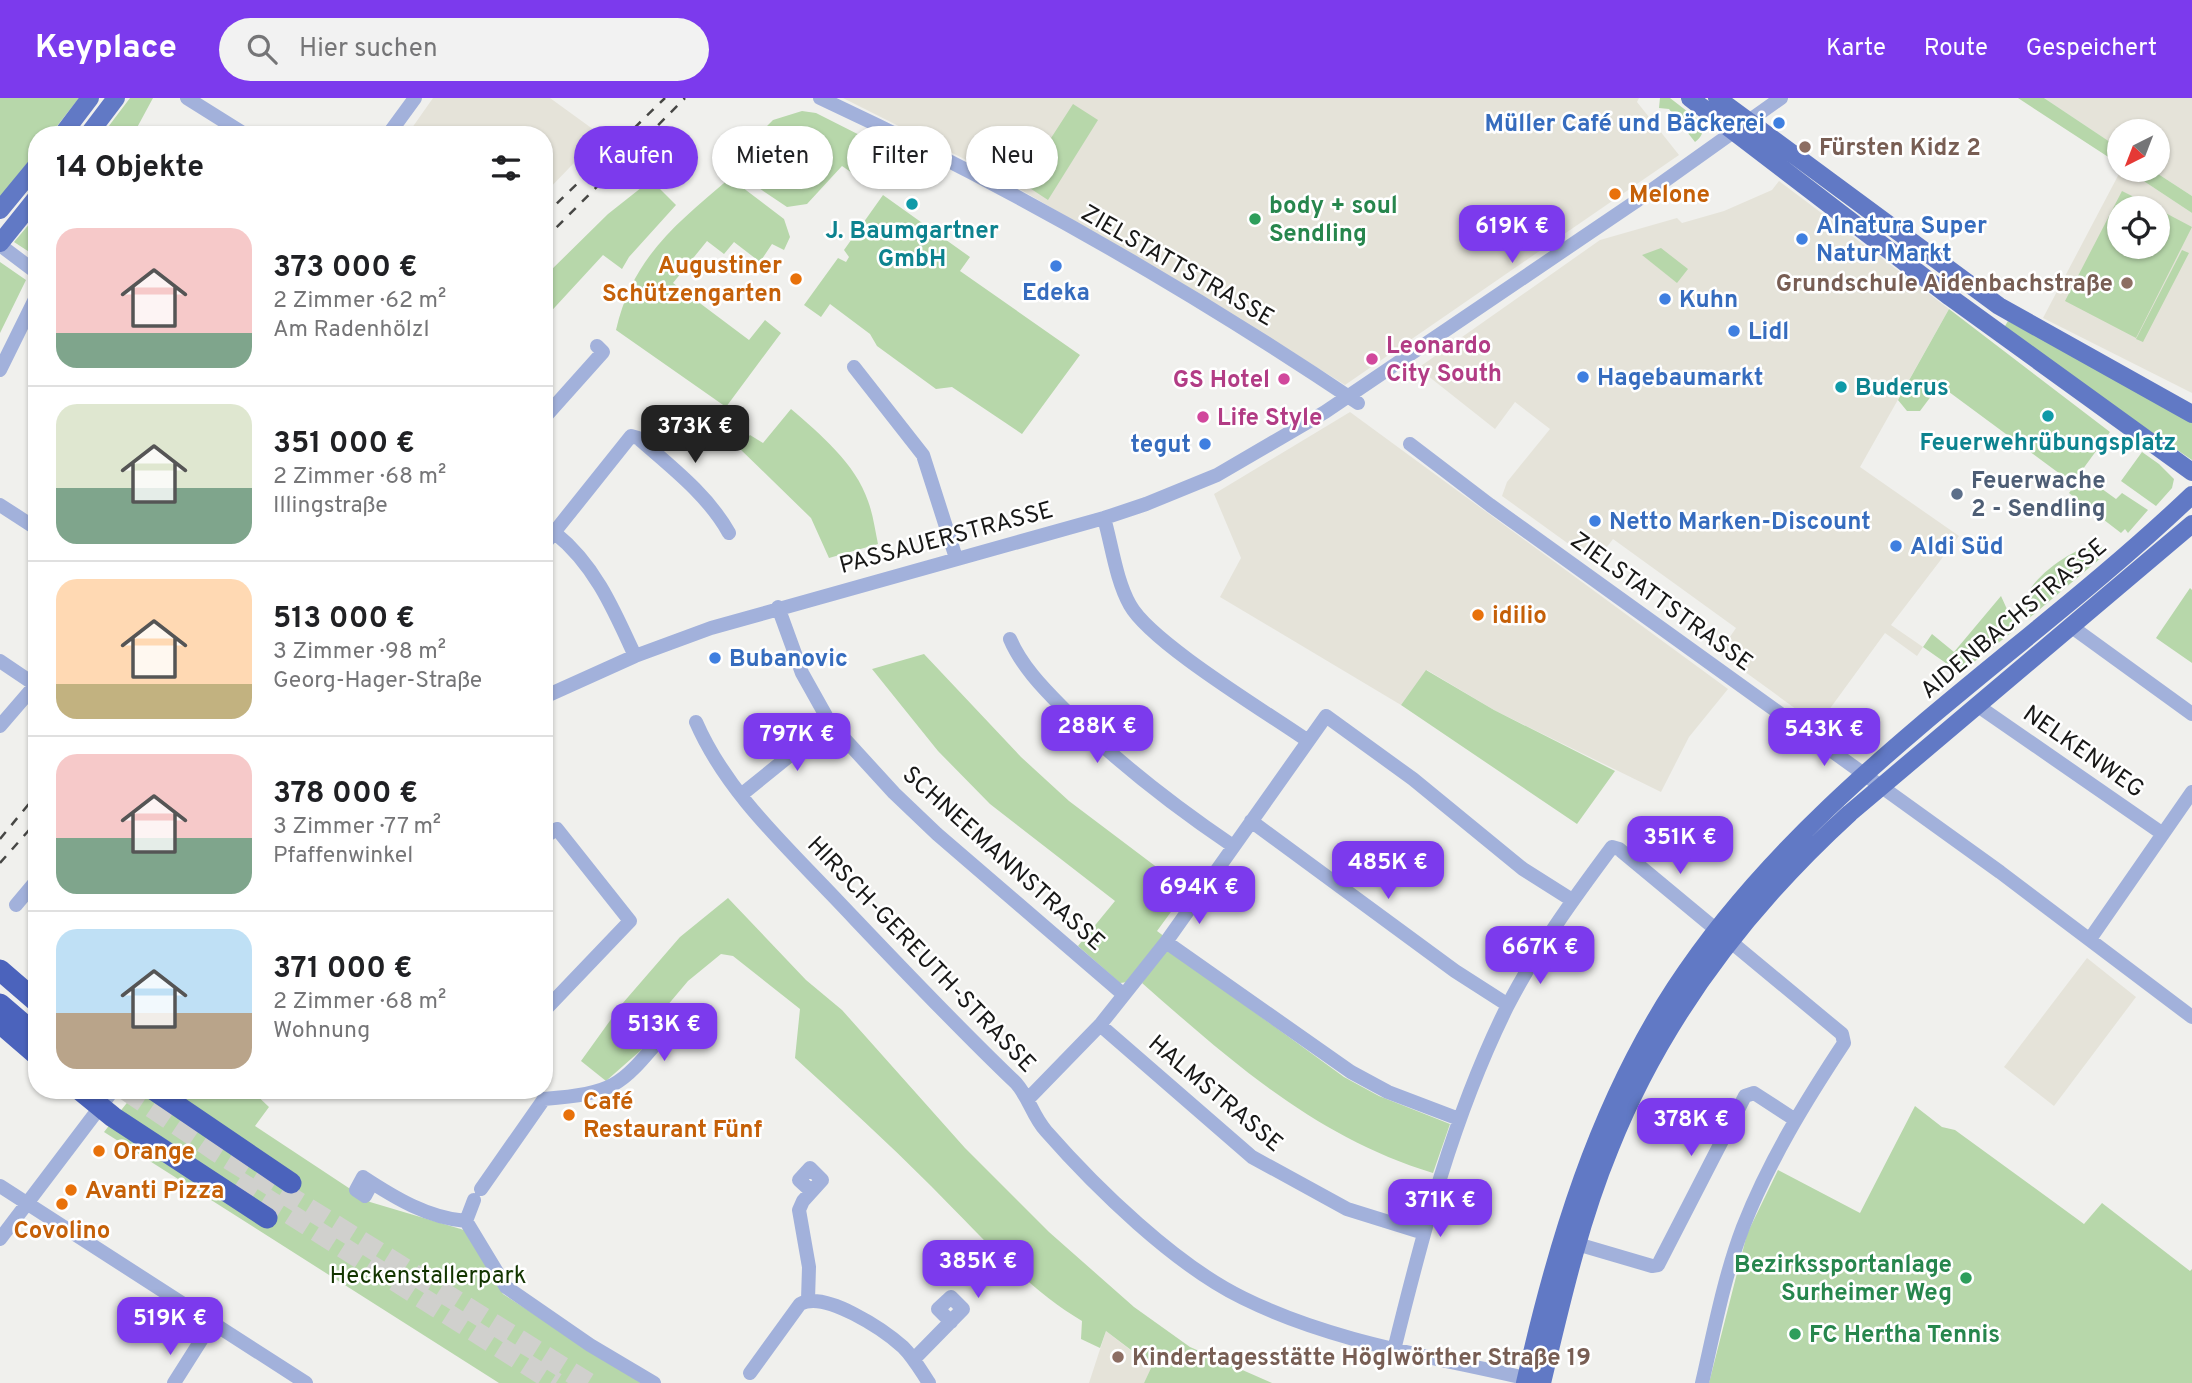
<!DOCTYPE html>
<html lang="de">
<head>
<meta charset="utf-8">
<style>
	body { margin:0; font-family:Overpass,sans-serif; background:#f2f2f2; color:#202124; height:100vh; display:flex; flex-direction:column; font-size:26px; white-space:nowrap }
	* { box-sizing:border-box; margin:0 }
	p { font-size:23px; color:#757577 }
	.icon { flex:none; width:38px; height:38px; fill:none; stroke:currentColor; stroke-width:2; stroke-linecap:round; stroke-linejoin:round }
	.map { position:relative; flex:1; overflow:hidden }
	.panel { position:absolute; left:28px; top:28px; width:525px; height:973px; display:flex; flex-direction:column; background:#fff; border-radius:28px; box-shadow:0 2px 5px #0004 }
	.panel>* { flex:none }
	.banner { position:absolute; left:574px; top:28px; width:665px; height:63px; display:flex; gap:14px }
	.needle { width:46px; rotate:222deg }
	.tools { position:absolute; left:2107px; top:21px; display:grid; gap:14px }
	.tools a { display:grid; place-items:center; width:63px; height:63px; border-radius:50%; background:#fff; box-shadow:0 2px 5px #0004; font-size:35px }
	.price { position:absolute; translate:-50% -60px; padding:0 16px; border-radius:14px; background:#7c3aed; color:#fff; font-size:23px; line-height:46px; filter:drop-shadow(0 2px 4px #0008) }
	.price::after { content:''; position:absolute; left:50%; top:42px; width:21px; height:16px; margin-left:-10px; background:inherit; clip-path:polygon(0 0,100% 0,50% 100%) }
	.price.on { background:#222; color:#fff }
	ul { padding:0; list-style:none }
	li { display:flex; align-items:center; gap:21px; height:175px; padding:0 28px }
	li+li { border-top:2px solid #e0e0e0 }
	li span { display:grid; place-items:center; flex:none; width:196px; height:140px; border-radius:21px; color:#555 }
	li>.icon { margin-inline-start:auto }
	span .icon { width:84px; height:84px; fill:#fffc; stroke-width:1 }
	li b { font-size:30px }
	h2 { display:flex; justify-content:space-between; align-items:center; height:84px; padding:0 28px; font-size:30px }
	.chip { padding:0 24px; border-radius:32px; background:#fff; box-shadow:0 2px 5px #0004; font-size:24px; line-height:63px }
	.chip.on { background:#7c3aed; color:#fff }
	header { display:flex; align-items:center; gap:42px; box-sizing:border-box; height:98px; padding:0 35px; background:#7c3aed; color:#fff }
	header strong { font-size:33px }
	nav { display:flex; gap:38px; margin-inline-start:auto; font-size:24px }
	.search { width:490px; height:63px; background:#f2f2f2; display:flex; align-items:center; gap:18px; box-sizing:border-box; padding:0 24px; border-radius:38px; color:#757577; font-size:26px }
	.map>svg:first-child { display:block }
	.built { fill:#e5e3d9; fill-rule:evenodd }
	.green { fill:#b7d7aa }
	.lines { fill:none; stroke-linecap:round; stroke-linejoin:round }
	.highway-tunnel { stroke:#d0d0cd; stroke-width:21; stroke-dasharray:21 10; stroke-linecap:butt }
	.minor { stroke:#a2b1db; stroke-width:14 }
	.major { stroke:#6179c5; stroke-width:18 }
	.highway { stroke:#4b63bc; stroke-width:21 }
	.rail { stroke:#474745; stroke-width:2.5; stroke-dasharray:9 9; stroke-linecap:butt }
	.shop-dot { fill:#3f7fe0; stroke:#fff; stroke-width:2.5 }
	.education-dot { fill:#8d6e63; stroke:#fff; stroke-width:2.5 }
	.food-dot { fill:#e8710a; stroke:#fff; stroke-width:2.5 }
	.culture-dot { fill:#0f9aa8; stroke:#fff; stroke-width:2.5 }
	.leisure-dot { fill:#2e9e5b; stroke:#fff; stroke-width:2.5 }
	.hotel-dot { fill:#d1479c; stroke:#fff; stroke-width:2.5 }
	.service-dot { fill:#5c6f8a; stroke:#fff; stroke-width:2.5 }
	.labels { text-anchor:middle; stroke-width:5; stroke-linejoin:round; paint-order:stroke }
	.shop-label { font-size:24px; font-weight:bold; fill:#366cbe; stroke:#fff; text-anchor:start }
	.education-label { font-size:24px; font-weight:bold; fill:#785e54; stroke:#fff; text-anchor:start }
	.food-label { font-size:24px; font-weight:bold; fill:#c56008; stroke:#fff; text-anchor:start }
	.leisure-label { font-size:24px; font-weight:bold; fill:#27864d; stroke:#fff; text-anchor:start }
	.culture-label { font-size:24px; font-weight:bold; fill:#0d838f; stroke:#fff }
	.street-label { font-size:24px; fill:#181817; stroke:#fff }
	.hotel-label { font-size:24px; font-weight:bold; fill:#b23c85; stroke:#fff; text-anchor:start }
	.service-label { font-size:24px; font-weight:bold; fill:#4e5e75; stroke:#fff; text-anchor:start }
	.park-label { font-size:24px; fill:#133500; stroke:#fff }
</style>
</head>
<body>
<header>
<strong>Keyplace</strong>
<div class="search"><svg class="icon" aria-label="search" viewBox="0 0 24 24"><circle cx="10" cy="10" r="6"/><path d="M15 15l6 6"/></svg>Hier suchen</div>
<nav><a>Karte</a><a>Route</a><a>Gespeichert</a></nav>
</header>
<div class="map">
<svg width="2192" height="1285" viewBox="0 0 2192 1285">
	<rect width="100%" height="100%" fill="#f0f0ed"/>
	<path class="built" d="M433,0H550L601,37L544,96V37H407Z
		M843,0H1639L1637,4L1679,57L1345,287L1219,208L994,76Z
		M2044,0H2192V98L2152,72H2158V33H2119V50Z
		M2121,72H2127L2192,115V295L2043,220ZM2119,110H2158V149H2119Z
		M1779,83L1949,211L1860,369L1959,438L1891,527L1923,549L1917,558L1885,535L1818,627L1719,555L1736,530L1613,441L1595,465L1502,398L1507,384L1550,331L1515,304L1495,331L1418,270L1600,142L1677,120L1682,125L1724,113L1772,92Z
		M1350,314L1728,591L1689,639L1661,694L1494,612L1427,572L1401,607L1220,499L1241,460L1214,396Z
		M2087,860L2136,899L2054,1008L2004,969Z
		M1106,1233L1152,1269L1144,1285H1089Z"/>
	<path class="green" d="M0,0H79L50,37H37V53L0,99Z
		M130,0H153L133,37H102Z
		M1660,0H1670L1701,24C1704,33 1703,38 1695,44L1669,11L1659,10Z
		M2018,0H2044L2119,50V66Z
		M1073,6L1098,22L1048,102L1022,85Z
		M802,13L816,15L905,60L888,88L880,82L874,90L842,68L807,106L787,109L735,74V60L773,22Z
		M2127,72H2152L2192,98V115Z
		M730,80L784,121L790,139L784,152L772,146L760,164L734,144L724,156L707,143L673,185L749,242L765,222L781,235L726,309L616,232C633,159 675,127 730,80Z
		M651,82L676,107L629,159L622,171L603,157L544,221V179L608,116Z
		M2122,93L2156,110H2119V149H2158V111L2192,129L2136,240L2065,203Z
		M883,97L970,159L960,173L1080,257L1022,336L952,289L936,291L877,248L870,236L830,206L821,219L804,207L838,160L846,164L849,159L844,152Z
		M37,117V159L14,144Z
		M1661,150L1688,171L1677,185L1642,157Z
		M2182,152L2189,155L2143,244L2136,241Z
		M0,164L26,182L0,235Z
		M1949,211L2110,334L2080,375L2116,401L2122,395L2148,412L2128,435L2125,431L2121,435L2069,395L2075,387L1945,291L1938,289L1920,313H1907L1898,302Z
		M2008,223L2192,322V362L2002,233Z
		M791,311C819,335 856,366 868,403C873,416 875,432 878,446L829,460L811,420L738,349L750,337L763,345Z
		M2142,354L2159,366L2174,381L2172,390L2156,408L2121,383Z
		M2098,447L2108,454L2028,521C2026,511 2024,502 2029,493C2040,474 2076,448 2098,447Z
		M2190,490L2192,492V565L2156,540Z
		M2001,498L2016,531L1960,575L1923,549L1932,536L1954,554Z
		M924,556L1021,659L1069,703L1187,792L1157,833L1165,839L1128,884L1120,885L1078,848L1115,803L990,706L938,653L872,571Z
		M1426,572L1494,612L1615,673L1577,726L1401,607Z
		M728,800L806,882L842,912L965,1050L1049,1134L1134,1209L1190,1249L1272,1285H1144L1152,1268L1106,1233L1100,1250L1081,1241L1082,1223C1025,1189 978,1135 931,1088C887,1044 841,1002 795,960L800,911L733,858L721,856L688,883L645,934L648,946L606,983L581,963L622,906L680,839Z
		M1169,852L1344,979L1379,998L1450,1026L1433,1075C1316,1039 1233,965 1142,885L1163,853Z
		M137,992H251L269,1009L255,1028L370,1104L464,1132L503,1196L641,1285H499L104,1034Z
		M1915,1008L1942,1029L1955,1032L2084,1126L2102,1105L2190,1173L2192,1171V1285H1709L1747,1136L1778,1072L1860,1115Z"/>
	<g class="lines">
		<path class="highway-tunnel" d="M126,992L216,1053L588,1285
			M238,1083L556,1285"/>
		<path class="minor" d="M187,0L246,37
			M820,0C1007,87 1187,190 1358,305
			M388,37L415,0
			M0,147L37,175
			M854,269L923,357L956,460
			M0,272L37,197
			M544,320L603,254L597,248
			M1410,346L1490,407L2000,774L2192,919
			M0,407L37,431
			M1104,420C1112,448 1116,482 1130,507C1151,545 1268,615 1308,643
			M555,435C595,467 614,512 635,558
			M544,447L631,338L638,340C670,368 708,397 729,435
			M778,509L802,575L830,625L894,695L937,736L1124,897
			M2072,529L2192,616
			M1010,541C1021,567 1042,589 1062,609C1114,662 1171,706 1233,748
			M0,563L37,588
			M544,599L635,558L711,530L1104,420L1146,406L1217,377L1325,314L1635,104L1781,0
			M1978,608L2163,736
			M696,624C726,693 783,745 834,799C894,862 953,925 1016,985C1030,1001 1032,1017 1046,1033C1096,1090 1175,1167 1243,1200C1334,1245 1436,1259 1533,1282
			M0,628L37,585
			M741,697L830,625
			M1251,723L1455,873L1508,907
			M544,739L557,731L630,823L544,913
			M16,807L37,782
			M2090,841L2192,694
			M1166,844L1351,974L1388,994L1459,1021
			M1100,927L1252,1059L1347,1111L1424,1135
			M1029,1000L1100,927L1166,844L1326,618L1413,681L1523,771L1572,802
			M544,1001C617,995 620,988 666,934L654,924L645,937L656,946
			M372,1085L365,1098L356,1092L363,1079C395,1100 428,1120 466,1123
			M0,1088L306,1285
			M481,1091L544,1001
			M474,1102L466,1123L506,1189L590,1247L654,1285
			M0,1141L113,992
			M1577,1146L1652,1168L1658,1167L1745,998L1754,995L1794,1021
			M808,1202L809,1169L799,1112L803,1103L822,1082L810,1070L799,1082L811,1093
			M1394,1252C1423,1134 1453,1018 1507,909C1536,852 1574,800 1612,749L1619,751L1842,936L1844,945C1805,1004 1769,1063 1743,1129C1724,1179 1714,1233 1702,1285
			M914,1261L963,1211L951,1199L938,1211L951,1224
			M750,1275L800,1206C825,1192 884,1232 903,1249C914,1260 921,1273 929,1285
			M174,1285L212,1225"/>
		<path class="major" d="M1690,0L1950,199L2192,374
			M1717,0L1999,208L2192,316
			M62,37L90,0
			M88,37L116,0
			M0,112L37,67
			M0,145L37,99
			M1525,1285C1556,1147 1597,1010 1675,890C1806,689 2021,560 2192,397
			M1542,1285C1561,1206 1579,1125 1610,1050C1662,920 1747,809 1850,715L2192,426"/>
		<path class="highway" d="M0,872L37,904
			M0,906L28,930
			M0,925L37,957
			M80,992L113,1019L267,1120
			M154,992L291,1085"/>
		<path class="rail" d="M544,118L665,0
			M544,142L685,0
			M0,741L37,696
			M0,765L37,723"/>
	</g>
	<g class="shop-dot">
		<circle cx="1779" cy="25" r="7"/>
		<circle cx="1802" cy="141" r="7"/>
		<circle cx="1056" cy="168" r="7"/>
		<circle cx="1665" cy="201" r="7"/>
		<circle cx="1734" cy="233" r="7"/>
		<circle cx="1583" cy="279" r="7"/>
		<circle cx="1205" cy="346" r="7"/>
		<circle cx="1595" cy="423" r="7"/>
		<circle cx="1896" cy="448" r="7"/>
		<circle cx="715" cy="560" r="7"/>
	</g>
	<g class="education-dot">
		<circle cx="1805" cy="49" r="7"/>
		<circle cx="2127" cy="185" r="7"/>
		<circle cx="1118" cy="1259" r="7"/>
	</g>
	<g class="food-dot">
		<circle cx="1615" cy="96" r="7"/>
		<circle cx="796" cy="181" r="7"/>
		<circle cx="1478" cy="517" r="7"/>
		<circle cx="569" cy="1017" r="7"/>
		<circle cx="99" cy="1053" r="7"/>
		<circle cx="71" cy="1092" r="7"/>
		<circle cx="62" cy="1106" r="7"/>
	</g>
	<g class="culture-dot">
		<circle cx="912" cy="106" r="7"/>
		<circle cx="1841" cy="289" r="7"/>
		<circle cx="2048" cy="318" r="7"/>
	</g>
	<g class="leisure-dot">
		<circle cx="1255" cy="121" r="7"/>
		<circle cx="1966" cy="1180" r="7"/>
		<circle cx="1795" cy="1236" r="7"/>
	</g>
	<g class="hotel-dot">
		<circle cx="1372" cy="261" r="7"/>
		<circle cx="1284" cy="281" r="7"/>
		<circle cx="1203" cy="319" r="7"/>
	</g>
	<circle class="service-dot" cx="1957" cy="396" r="7"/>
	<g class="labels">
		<g class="shop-label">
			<text x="1765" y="33" text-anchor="end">Müller Café und Bäckerei</text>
			<text x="1816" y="135">Alnatura Super<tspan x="1816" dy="28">Natur Markt</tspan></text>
			<text x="1056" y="202" text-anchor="middle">Edeka</text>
			<text x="1679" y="209">Kuhn</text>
			<text x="1748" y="241">Lidl</text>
			<text x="1597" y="287">Hagebaumarkt</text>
			<text x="1191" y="354" text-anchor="end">tegut</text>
			<text x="1609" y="431">Netto Marken-Discount</text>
			<text x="1910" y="456">Aldi Süd</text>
			<text x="729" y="568">Bubanovic</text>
		</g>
		<g class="education-label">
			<text x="1819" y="57">Fürsten Kidz 2</text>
			<text x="2113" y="193" text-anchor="end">Grundschule Aidenbachstraße</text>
			<text x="1132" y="1267">Kindertagesstätte Höglwörther Straße 19</text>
		</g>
		<g class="food-label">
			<text x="1629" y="104">Melone</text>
			<text x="782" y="175" text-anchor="end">Augustiner<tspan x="782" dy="28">Schützengarten</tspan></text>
			<text x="1492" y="525">idilio</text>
			<text x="583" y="1011">Café<tspan x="583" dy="28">Restaurant Fünf</tspan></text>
			<text x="113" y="1061">Orange</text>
			<text x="85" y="1100">Avanti Pizza</text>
			<text x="62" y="1140" text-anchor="middle">Covolino</text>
		</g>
		<g class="leisure-label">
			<text x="1269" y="115">body + soul<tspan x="1269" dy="28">Sendling</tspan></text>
			<text x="1952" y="1174" text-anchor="end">Bezirkssportanlage<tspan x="1952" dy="28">Surheimer Weg</tspan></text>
			<text x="1809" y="1244">FC Hertha Tennis</text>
		</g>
		<g class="culture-label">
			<text x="912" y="140">J. Baumgartner<tspan x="912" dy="28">GmbH</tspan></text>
			<text x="1855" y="297" text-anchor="start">Buderus</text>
			<text x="2048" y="352">Feuerwehrübungsplatz</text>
		</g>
		<g class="street-label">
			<text transform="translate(1178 167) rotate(30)" y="8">ZIELSTATTSTRASSE</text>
			<text transform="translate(946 439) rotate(-15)" y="8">PASSAUERSTRASSE</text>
			<text transform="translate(1662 503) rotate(36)" y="8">ZIELSTATTSTRASSE</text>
			<text transform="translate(2013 520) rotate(-40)" y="8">AIDENBACHSTRASSE</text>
			<text transform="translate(2084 653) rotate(35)" y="8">NELKENWEG</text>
			<text transform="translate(1004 760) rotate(42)" y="8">SCHNEEMANNSTRASSE</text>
			<text transform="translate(922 856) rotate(46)" y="8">HIRSCH-GEREUTH-STRASSE</text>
			<text transform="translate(1216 995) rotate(40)" y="8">HALMSTRASSE</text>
		</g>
		<g class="hotel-label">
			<text x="1386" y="255">Leonardo<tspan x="1386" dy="28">City South</tspan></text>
			<text x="1270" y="289" text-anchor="end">GS Hotel</text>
			<text x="1217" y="327">Life Style</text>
		</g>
		<g class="service-label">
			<text x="1971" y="390">Feuerwache<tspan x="1971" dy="28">2 - Sendling</tspan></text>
		</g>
		<g class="park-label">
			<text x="428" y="1185">Heckenstallerpark</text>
		</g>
	</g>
</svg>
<div class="tools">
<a><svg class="needle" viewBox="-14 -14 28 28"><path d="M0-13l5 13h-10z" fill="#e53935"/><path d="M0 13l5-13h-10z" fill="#757577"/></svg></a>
<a><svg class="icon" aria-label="locate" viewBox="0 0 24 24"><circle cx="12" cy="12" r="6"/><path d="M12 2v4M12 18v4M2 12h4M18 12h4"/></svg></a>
</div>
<b class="price" style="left:1512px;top:167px">619K €</b>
<b class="price on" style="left:695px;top:367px">373K €</b>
<b class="price" style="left:1097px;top:667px">288K €</b>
<b class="price" style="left:1824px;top:670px">543K €</b>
<b class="price" style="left:797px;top:675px">797K €</b>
<b class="price" style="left:1680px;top:778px">351K €</b>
<b class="price" style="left:1388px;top:803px">485K €</b>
<b class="price" style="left:1199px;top:828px">694K €</b>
<b class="price" style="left:1540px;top:888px">667K €</b>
<b class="price" style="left:664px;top:965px">513K €</b>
<b class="price" style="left:1691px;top:1060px">378K €</b>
<b class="price" style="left:1440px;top:1141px">371K €</b>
<b class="price" style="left:978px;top:1202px">385K €</b>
<b class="price" style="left:170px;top:1259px">519K €</b>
<div class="banner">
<a class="chip on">Kaufen</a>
<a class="chip">Mieten</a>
<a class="chip">Filter</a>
<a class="chip">Neu</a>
</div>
<section class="panel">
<h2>14 Objekte<svg class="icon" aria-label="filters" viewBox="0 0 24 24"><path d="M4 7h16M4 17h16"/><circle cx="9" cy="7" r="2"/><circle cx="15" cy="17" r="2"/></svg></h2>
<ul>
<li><span style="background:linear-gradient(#f6c9c9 75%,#7fa58c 0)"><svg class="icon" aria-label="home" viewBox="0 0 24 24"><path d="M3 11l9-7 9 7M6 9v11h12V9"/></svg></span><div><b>373 000 €</b><p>2 Zimmer · 62 m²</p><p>Am Radenhölzl</p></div></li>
<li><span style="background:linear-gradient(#dfe7d0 60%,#7fa58c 0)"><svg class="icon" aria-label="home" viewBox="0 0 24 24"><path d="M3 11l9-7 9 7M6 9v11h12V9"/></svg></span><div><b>351 000 €</b><p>2 Zimmer · 68 m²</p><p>Illingstraße</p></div></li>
<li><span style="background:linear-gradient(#ffd9b3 75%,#c2b280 0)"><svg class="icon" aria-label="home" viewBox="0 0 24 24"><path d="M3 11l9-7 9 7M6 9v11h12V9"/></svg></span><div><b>513 000 €</b><p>3 Zimmer · 98 m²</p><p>Georg-Hager-Straße</p></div></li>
<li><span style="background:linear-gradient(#f6c9c9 60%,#7fa58c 0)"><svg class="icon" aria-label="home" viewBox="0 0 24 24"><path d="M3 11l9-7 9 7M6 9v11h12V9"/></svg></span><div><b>378 000 €</b><p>3 Zimmer · 77 m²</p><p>Pfaffenwinkel</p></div></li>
<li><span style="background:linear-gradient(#bfe0f5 60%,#b9a48a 0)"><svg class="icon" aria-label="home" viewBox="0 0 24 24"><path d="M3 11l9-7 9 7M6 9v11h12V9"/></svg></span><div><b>371 000 €</b><p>2 Zimmer · 68 m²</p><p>Wohnung</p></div></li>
</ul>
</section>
</div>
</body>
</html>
